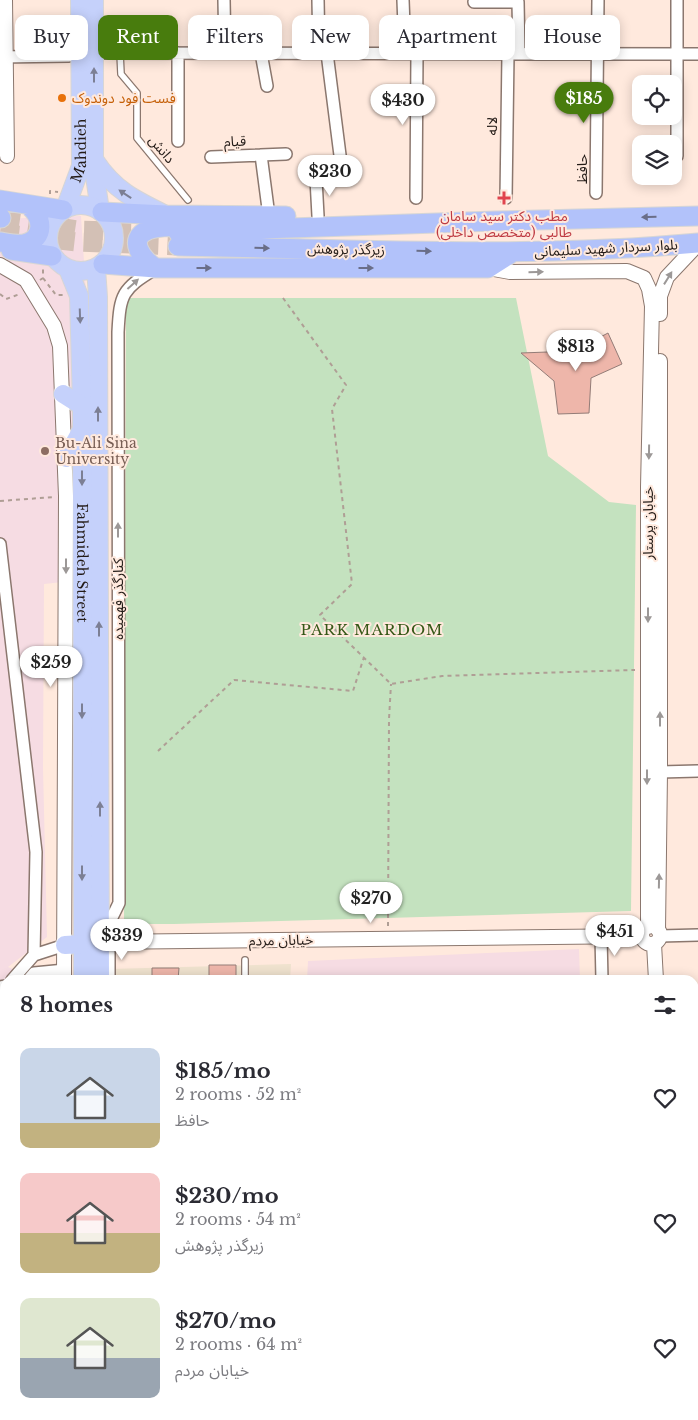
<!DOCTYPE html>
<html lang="en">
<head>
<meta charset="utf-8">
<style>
	body { margin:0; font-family:"Libre Baskerville","Noto Sans Arabic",serif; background:#f7f7f7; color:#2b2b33; height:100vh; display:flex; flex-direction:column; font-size:19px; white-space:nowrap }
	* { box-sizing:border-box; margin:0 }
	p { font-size:16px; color:#7c7c81 }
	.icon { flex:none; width:28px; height:28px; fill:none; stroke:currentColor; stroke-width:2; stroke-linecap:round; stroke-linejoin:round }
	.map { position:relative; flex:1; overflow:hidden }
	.side { position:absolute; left:0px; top:975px; width:699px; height:445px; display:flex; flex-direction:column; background:#fff; border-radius:15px 15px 0 0; box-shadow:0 2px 12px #0003 }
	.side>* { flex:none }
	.banner { position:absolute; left:15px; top:15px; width:669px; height:45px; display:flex; gap:10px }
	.fabs { position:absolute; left:632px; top:75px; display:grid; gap:10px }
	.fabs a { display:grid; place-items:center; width:50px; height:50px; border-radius:10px; background:#fff; box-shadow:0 2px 12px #0003; font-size:25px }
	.price { position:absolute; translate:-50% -42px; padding:0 11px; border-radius:18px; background:#fff; color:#222; font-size:16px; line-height:32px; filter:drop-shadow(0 1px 2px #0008) }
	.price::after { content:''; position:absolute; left:50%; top:30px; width:15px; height:11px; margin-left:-8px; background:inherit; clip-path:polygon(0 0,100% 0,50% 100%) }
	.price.selected { background:#487c0d; color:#fff }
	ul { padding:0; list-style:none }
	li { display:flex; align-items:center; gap:15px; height:125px; padding:0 20px }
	li span { display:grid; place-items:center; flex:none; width:140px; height:100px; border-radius:10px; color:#555 }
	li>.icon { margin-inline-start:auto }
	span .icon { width:60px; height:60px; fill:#fffc; stroke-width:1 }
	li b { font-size:21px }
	h2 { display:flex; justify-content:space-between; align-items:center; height:60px; padding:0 20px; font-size:21px }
	.chip { padding:0 18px; border-radius:10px; background:#fff; box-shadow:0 2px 12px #0003; font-size:18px; line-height:45px }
	.chip.selected { background:#487c0d; color:#fff }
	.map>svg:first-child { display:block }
	.education { fill:#f6dce3 }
	.medical { fill:#efe2ce }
	.green { fill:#c4e2bf }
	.water { fill:#87bdd8 }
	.building { fill:#eeb6aa; stroke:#937c77 }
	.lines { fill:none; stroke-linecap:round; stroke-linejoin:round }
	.trunk-tunnel { stroke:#d3c0b5; stroke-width:19; stroke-dasharray:19 9; stroke-linecap:butt }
	.service-casing { stroke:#8b776e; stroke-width:8 }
	.minor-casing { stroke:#8b776e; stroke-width:14 }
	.tertiary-casing { stroke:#8b776e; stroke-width:16 }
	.primary-casing { stroke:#d7d6d5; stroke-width:20 }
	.trunk-casing { stroke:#d7d6d5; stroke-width:21 }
	.path { stroke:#af9e95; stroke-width:2; stroke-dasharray:4 4; stroke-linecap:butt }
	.service { stroke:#fff; stroke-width:5.5 }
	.minor { stroke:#fff; stroke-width:11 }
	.tertiary { stroke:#fff; stroke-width:14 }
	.primary { stroke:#c5d1fb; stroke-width:18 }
	.trunk { stroke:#b2c2fa; stroke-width:19 }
	.oneway { fill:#7c7f94 }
	.oneway2 { fill:#6a6e88 }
	.oneway3 { fill:#9c9897 }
	.food-dot { fill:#e8710a; stroke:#ffe9dd; stroke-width:2 }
	.health-dot { fill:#e0444e; stroke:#ffe9dd; stroke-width:2 }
	.education-dot { fill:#8d6e63; stroke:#ffe9dd; stroke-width:2 }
	.labels { text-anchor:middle; stroke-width:4; stroke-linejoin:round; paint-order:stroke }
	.food-label { font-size:14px; fill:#c56008; stroke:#ffe9dd; text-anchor:start }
	.street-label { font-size:14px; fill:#231b17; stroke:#ffe9dd }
	.health-label { font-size:14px; fill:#be3a42; stroke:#ffe9dd }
	.education-label { font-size:14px; fill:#785e54; stroke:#ffe9dd; text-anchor:start }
	.neighbourhood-label { font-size:15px; letter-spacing:1px; fill:#365817; stroke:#ffe9dd }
</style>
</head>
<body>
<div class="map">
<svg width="698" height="1420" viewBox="0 0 698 1420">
	<rect width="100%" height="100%" fill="#ffe9dd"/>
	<path class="education" d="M81,216L88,323L91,579L44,584L43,768L47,937L8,967L37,980H5V1415L47,1420H0V219Z
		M579,949L580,980H307L308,961Z"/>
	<path class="medical" d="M291,964L290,980H110V969Z"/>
	<path class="green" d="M126,298H516L548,456L609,502L636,505L631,911L174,924H124Z"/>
	<path class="water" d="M694,1140H698V1420H0V1314L5,1244V1415H694Z"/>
	<path class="building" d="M608,333L622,364L591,378L589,413L558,414L554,381L521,353L574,351Z
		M209,965H236V980H209Z
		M152,968H179L178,980H152Z"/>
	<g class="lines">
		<path class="trunk-tunnel" d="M1,218L78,230L157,232
			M0,233L77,242L178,246"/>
		<g class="service-casing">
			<path id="service" d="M120,53L121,74L137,93V138L188,200
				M245,960V980"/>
		</g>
		<g class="minor-casing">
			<path id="minor" d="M224,0L225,53
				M318,0L319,53
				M403,0L405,53
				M474,2H518L519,54
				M94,53L698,54
				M178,53V141
				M261,53L267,86
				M327,53L341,163
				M0,57L69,56
				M261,155L269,216
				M677,156V0
				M211,157L286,154
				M316,179L318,216
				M596,193L598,0
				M416,198L417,53
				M506,198L508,54
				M0,544L36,852L34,955
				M660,772L698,771
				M601,936L602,980
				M660,936L698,935
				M102,938L119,903L118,332C120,294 122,289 155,269
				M12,980L34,955L65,945
				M28,980L34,973L65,970
				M109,980V942
				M0,987L5,986
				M0,1008L5,1003
				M0,1128L4,1129L5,1131
				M694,1283L698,1277
				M0,1319L5,1339
				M694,1375L698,1356
				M18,1415V1420
				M149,1415V1420
				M197,1415V1420
				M519,1415L521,1420
				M677,1415L688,1420
				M592,1420L596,1415"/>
		</g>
		<g class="tertiary-casing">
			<path id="tertiary" d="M5,0L7,156
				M0,265L26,280L54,326L60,346L66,496L64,980
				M488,268L510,272L627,271L644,278L649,289L652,306L648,487V927
				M660,314V296L667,277L698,244
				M642 935a9 9 0 1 1 18 0a9 9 0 1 1-18 0Z
				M658,930L660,772V361
				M100,942L642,936
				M654,944L656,980
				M694,1199L698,1202
				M694,1215L698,1218
				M121,1415V1420
				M61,1420V1415"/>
		</g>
		<g class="primary-casing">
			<g id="primary">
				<path d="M94,0V169L100,211"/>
				<path d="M95,161C114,190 135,200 166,215"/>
				<circle cx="81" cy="238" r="33"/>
				<path id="s1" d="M65,209L81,166L80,0"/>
				<path d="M96,268L98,297L100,980"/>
				<path id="s2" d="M68,269L79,296L82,406L83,980"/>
				<path d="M63,394L82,406"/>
				<path d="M66,458L81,431"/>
				<path d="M65,945L83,944"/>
				<path d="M85,1415V1420"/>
				<path d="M102,1415V1420"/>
			</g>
		</g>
		<g class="trunk-casing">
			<path id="trunk" d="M0,200L63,210
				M102,212L166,215L286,216
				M0,218H1
				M178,232L495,221L698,216
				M0,242C7,243 17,245 24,244C46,239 43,216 28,205
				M178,246C351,249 525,259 698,243
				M11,250L52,256
				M103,264L156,268H488L513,252
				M156,268C143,261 126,239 148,230C157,226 170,227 180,226"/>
		</g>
		<path class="path" d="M50,194V191L58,192
			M43,278L56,295H63
			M40,280L43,278V269
			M0,294L6,299L20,294
			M283,298L346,385L332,409L352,584L320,615L391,684L442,676L635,670
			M0,501L54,497
			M158,751L234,680L353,691L364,657
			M388,926L389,719L391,684"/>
		<use href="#service" class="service"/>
		<use href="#minor" class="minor"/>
		<use href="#tertiary" class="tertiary"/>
		<use href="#primary" class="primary"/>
		<use href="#trunk" class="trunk"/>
	</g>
	<defs><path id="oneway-solid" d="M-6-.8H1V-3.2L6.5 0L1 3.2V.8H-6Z" transform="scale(1.25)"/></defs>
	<g class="oneway">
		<use href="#oneway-solid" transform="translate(94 75) rotate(-90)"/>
		<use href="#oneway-solid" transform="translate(125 194) rotate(-146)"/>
		<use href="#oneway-solid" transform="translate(80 316) rotate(88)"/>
		<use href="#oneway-solid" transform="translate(98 414) rotate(-90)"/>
		<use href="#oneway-solid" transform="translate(82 478) rotate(90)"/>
		<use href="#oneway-solid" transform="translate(99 629) rotate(-90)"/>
		<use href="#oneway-solid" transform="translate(82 711) rotate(90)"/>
		<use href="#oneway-solid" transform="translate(100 809) rotate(-90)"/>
		<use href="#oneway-solid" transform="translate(82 873) rotate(90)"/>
	</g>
	<g class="oneway2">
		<use href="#oneway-solid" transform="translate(649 217) rotate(178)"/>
		<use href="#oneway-solid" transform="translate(262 248) rotate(1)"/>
		<use href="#oneway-solid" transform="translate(424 251) rotate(1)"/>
		<use href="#oneway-solid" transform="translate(204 268)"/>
		<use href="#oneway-solid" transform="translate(366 268)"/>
	</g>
	<g class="oneway3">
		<use href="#oneway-solid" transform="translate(536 272) rotate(-1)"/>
		<use href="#oneway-solid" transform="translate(668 278) rotate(-58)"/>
		<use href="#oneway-solid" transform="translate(133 284) rotate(-42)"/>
		<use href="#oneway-solid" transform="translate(649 452) rotate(91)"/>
		<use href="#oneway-solid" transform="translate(118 530) rotate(-90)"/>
		<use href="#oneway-solid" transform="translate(66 566) rotate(90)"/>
		<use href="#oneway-solid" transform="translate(648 615) rotate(90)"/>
		<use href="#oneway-solid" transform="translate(660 719) rotate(-90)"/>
		<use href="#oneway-solid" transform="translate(647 777) rotate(90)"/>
		<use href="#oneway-solid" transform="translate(659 881) rotate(-89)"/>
	</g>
	<circle class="food-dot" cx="62" cy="98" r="5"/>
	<path class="health-dot" d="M501.5 190.5h5v5h5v5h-5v5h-5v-5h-5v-5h5z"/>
	<circle class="education-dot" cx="45" cy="451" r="5"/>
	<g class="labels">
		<g class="food-label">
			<text x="72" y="103">فست فود دوندوک</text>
		</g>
		<g class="street-label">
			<text transform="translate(492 126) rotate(-89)" y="5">لاله</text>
			<text transform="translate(235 141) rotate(-2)" y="5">قیام</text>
			<text transform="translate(162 149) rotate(50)" y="5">دانش</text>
			<text dy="5" stroke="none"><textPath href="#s1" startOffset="61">Mahdieh</textPath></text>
			<text transform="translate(582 169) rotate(-90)" y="5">حافظ</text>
			<text transform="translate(606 248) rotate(-3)" y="5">بلوار سردار شهید سلیمانی</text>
			<text transform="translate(346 249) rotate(1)" y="5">زیرگذر پژوهش</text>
			<text transform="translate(648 523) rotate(-90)" y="5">خیابان پرستار</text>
			<text dy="5" stroke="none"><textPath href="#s2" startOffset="296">Fahmideh Street</textPath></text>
			<text transform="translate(118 599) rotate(-90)" y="5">کنارگذر فهمیده</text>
			<text transform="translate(281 940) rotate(-1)" y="5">خیابان مردم</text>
		</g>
		<g class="health-label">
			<text x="504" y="221">مطب دکتر سید سامان<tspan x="504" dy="16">طالبی (متخصص داخلی)</tspan></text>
		</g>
		<g class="education-label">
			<text x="55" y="448">Bu-Ali Sina<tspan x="55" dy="16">University</tspan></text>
		</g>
		<g class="neighbourhood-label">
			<text x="372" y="635">PARK MARDOM</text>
		</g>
	</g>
</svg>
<div class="fabs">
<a><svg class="icon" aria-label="locate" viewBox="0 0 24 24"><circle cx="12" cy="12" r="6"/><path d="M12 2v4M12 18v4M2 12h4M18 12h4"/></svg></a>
<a><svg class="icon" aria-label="layers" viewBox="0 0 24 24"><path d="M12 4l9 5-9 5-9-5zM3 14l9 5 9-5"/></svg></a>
</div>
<b class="price selected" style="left:584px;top:124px">$185</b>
<b class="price" style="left:403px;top:126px">$430</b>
<b class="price" style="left:330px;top:197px">$230</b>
<b class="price" style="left:576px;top:372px">$813</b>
<b class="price" style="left:51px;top:688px">$259</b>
<b class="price" style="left:371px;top:924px">$270</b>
<b class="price" style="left:615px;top:957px">$451</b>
<b class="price" style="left:122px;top:961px">$339</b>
<div class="banner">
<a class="chip">Buy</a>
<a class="chip selected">Rent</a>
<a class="chip">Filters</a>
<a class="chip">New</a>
<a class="chip">Apartment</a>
<a class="chip">House</a>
</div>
<section class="side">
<h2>8 homes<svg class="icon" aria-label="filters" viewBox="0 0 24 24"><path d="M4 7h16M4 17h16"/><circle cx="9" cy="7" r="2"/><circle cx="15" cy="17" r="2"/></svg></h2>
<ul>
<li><span style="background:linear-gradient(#c9d6e8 75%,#c2b280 0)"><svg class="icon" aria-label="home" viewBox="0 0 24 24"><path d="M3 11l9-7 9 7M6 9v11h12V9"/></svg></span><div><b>$185/mo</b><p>2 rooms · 52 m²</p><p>حافظ</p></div><svg class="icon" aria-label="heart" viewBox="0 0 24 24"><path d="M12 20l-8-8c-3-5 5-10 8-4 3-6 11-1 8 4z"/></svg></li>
<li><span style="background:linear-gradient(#f6c9c9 60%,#c2b280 0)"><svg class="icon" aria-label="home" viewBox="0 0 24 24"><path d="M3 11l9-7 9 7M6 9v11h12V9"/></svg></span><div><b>$230/mo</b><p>2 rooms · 54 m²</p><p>زیرگذر پژوهش</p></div><svg class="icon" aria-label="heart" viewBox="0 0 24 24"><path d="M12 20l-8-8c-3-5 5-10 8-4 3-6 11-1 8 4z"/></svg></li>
<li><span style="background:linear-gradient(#dfe7d0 60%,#9aa5b1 0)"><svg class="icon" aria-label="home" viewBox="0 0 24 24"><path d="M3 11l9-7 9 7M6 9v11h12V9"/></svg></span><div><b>$270/mo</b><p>2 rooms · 64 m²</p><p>خیابان مردم</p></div><svg class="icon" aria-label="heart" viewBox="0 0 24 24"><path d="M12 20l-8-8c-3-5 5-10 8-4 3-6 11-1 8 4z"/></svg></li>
</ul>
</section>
</div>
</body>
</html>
